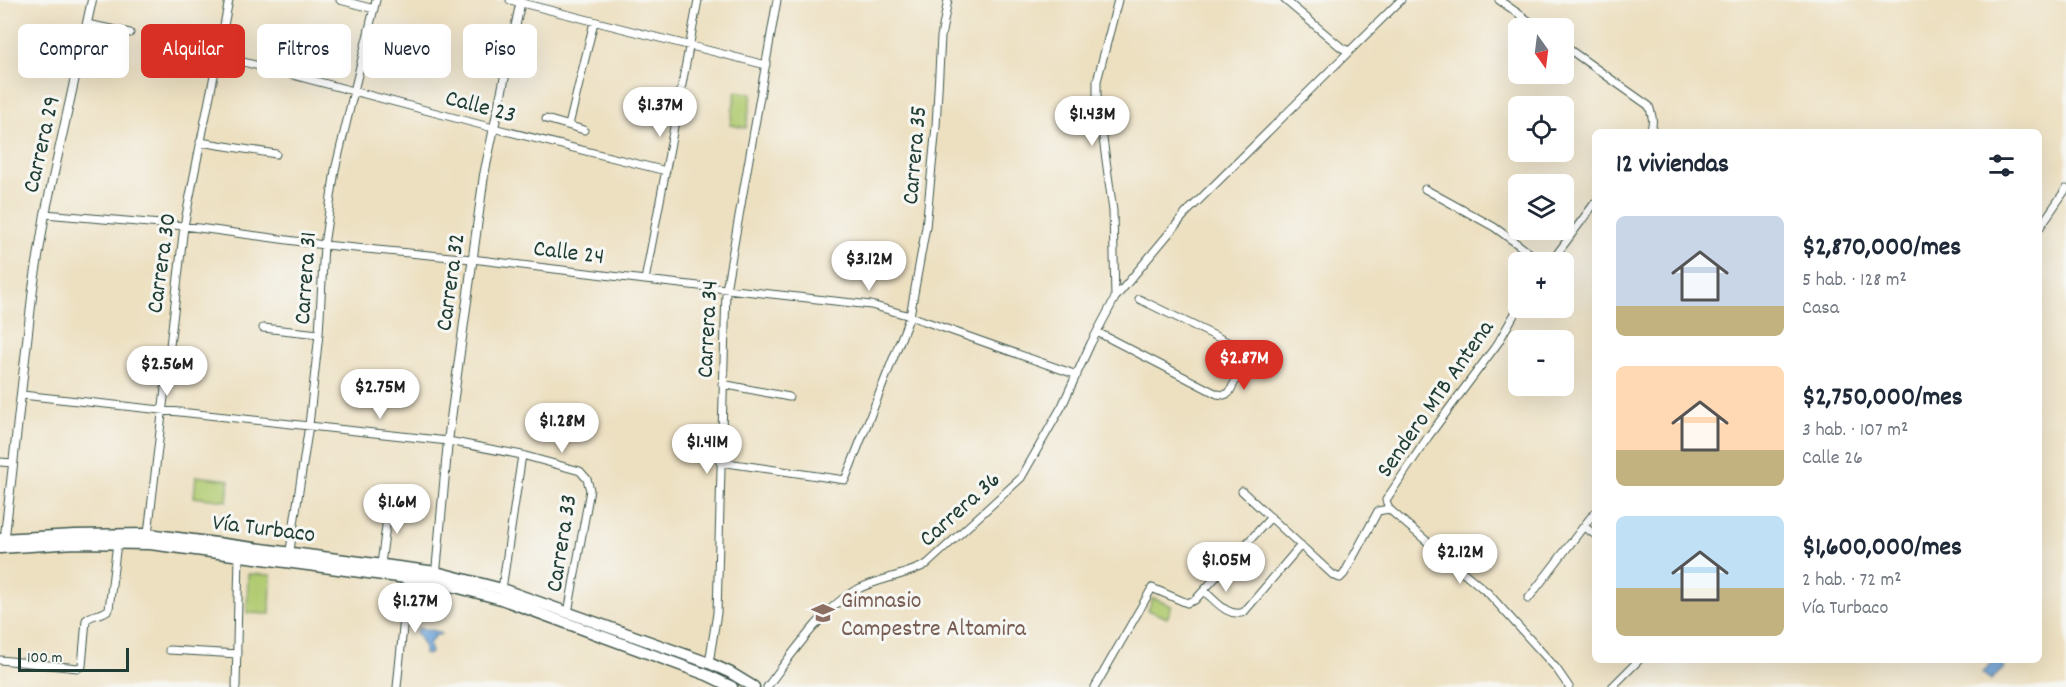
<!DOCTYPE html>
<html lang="es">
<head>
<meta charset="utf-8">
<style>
	body { margin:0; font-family:Dekko,sans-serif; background:#f2f2f3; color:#1f2937; height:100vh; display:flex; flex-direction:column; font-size:22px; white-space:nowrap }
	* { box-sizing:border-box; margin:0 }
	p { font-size:20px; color:#747a83 }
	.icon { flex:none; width:33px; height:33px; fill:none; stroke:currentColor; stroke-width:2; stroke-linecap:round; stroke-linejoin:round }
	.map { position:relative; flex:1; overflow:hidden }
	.panel { position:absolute; left:1592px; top:129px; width:450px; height:534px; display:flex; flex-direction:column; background:#fff; border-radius:9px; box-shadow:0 6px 24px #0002 }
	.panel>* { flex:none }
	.top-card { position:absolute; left:18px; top:24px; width:570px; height:54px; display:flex; gap:12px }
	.needle { width:39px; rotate:166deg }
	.controls { position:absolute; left:1508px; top:18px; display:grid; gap:12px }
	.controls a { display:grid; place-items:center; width:66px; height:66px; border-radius:9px; background:#fff; box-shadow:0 6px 24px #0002; font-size:30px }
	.scale { position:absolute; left:18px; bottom:15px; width:111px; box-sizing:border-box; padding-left:6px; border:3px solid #1f3d34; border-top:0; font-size:16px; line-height:21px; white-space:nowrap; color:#1f3d34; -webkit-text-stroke:4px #f6f6f2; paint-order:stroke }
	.price { position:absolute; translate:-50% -51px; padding:0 14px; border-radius:21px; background:#fff; color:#222; font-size:20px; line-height:39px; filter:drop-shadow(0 2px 3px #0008) }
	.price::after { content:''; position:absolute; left:50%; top:36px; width:18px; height:14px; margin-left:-9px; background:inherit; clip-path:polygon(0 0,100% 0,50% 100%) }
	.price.active { background:#d93025; color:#fff }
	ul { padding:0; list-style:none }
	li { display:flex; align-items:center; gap:18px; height:150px; padding:0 24px }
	li span { display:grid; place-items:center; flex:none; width:168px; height:120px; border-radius:9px; color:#555 }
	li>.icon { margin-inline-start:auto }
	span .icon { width:72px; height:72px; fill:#fffc; stroke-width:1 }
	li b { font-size:26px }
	h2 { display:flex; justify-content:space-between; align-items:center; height:72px; padding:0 24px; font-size:26px }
	.pill { padding:0 21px; border-radius:9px; background:#fff; box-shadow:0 6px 24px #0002; font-size:21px; line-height:54px }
	.pill.active { background:#d93025; color:#fff }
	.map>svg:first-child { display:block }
	.garden { fill:#b1cb71; stroke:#688452; stroke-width:1.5 }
	.water { fill:url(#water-ripples); stroke:#436e85; stroke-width:1.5 }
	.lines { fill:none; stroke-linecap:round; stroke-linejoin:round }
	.minor-casing { stroke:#3e5549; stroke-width:9 }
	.tertiary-casing { stroke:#3e5549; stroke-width:10 }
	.trunk-casing { stroke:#3e5549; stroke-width:13 }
	.minor { stroke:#fff; stroke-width:7 }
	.tertiary { stroke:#fff; stroke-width:8 }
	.trunk { stroke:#fff; stroke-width:10 }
	.labels { text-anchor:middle; stroke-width:6; stroke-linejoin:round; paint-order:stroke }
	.street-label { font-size:24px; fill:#1f3d34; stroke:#f6f6f2 }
	.education-label { font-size:24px; fill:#785e54; stroke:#f6f6f2; text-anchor:start }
</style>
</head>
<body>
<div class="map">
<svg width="2066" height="687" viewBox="0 0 2066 687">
	<defs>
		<pattern id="water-ripples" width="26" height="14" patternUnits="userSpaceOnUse" patternTransform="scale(1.5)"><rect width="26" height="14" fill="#679fd6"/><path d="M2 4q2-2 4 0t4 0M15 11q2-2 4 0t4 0" fill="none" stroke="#5483ae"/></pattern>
	</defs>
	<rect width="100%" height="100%" fill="#f6f6f2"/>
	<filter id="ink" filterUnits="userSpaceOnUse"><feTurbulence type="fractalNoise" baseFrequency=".0167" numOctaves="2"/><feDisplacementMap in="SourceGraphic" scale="12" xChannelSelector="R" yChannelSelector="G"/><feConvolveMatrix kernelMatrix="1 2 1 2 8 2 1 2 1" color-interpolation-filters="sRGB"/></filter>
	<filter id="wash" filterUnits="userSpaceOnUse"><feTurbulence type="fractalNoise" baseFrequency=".008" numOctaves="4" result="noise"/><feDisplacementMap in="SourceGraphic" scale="24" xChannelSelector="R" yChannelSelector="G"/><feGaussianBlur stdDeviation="1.35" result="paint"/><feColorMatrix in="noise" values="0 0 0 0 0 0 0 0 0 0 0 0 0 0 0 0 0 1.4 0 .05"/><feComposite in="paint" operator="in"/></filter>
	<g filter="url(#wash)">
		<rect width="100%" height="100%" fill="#ede0c1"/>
		<path class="garden" d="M736,91L752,94L746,128L730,125Z
			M196,476L229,480L227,501L194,497Z
			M248,574L271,575L270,614L247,613Z
			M1153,598L1172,606L1167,618L1148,610Z"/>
		<path class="water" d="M418,628L437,631L441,634L435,636L429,644L431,653L427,655L424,654V646L416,632Z
			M1994,660H2000L2004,668L1991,680L1982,673Z"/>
	</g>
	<g filter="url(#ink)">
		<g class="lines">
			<g class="minor-casing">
				<path id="minor" d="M340,0L374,9
					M510,0L766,65
					M1285,0L1342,48L1350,51
					M1499,0L1539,28
					M87,24L130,33
					M1563,45L1649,106C1652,115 1655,124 1649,132
					M217,55L493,128L666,171
					M546,119L584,130
					M569,125L594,22
					M200,142L276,154
					M1425,189L1494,227L1542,262
					M45,214L184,226L324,245L472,259L645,280L871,305L910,316L1077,375
					M2038,230L2066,189
					M1551,262L1594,204
					M645,280L698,0
					M1115,298L1113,211L1097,95V81L1118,0
					M1518,308L1498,343L1428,437L1386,500L1389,509L1397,516L1488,593L1556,668L1569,687
					M263,328L319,334
					M1097,332L1217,394L1224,395L1229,393L1246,361L1244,350L1139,299
					M722,384L789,397
					M22,395L448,441L522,455L580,471L587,479L590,490L568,613
					M0,462L13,463
					M720,462L845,480L910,316L926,227L936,126L941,37L948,0
					M1242,491L1333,575L1340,578L1344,574L1378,511L1389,509
					M1585,527L1594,534
					M148,534L184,226L229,0
					M289,557L309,425L319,334L324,245L335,170L376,0
					M381,564L389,503
					M502,589L522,455
					M1204,591C1216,601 1228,618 1244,612L1301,545
					M1528,599L1594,513
					M169,650L238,654
					M0,660L78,668L82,666L86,620C93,613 102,616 109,609L117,543
					M709,663L717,613L726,290L777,0
					M236,687L239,555
					M397,687L408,578
					M767,687C789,658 826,604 858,589C880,578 905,576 927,564L1021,478L1062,406L1091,343L1115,298L1186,213L1401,0
					M1095,687L1152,588L1187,603L1195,600L1271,517
					M1612,687L1639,660"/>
			</g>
			<g class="tertiary-casing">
				<path id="tertiary" d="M4,544L33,288L45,214L92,0
					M436,572L448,441L484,175L521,0"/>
			</g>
			<g class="trunk-casing">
				<path id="trunk" d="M0,539L75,535L148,534L436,572L502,589L709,663L731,673L754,687
					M0,548L75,543L150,544L436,582L501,599L707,675L732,687"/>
			</g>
			<use href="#minor" class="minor"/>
			<use href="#tertiary" class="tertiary"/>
			<use href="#trunk" class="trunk"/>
		</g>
	</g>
	<defs>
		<g id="school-bare" transform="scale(1.8)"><path d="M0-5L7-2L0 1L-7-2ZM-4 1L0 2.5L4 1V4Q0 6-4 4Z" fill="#8d6e63" stroke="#f6f6f2" stroke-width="2.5" paint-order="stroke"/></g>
	</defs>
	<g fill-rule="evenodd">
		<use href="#school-bare" x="823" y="613"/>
	</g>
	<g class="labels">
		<g class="street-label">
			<text transform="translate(481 105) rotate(15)" y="8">Calle 23</text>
			<text transform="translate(40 144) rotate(-77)" y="8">Carrera 29</text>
			<text transform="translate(913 155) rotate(-85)" y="8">Carrera 35</text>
			<text transform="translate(569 251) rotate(7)" y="8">Calle 24</text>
			<text transform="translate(160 263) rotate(-82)" y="8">Carrera 30</text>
			<text transform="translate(304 278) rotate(-86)" y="8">Carrera 31</text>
			<text transform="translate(449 282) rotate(-82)" y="8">Carrera 32</text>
			<text transform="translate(706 329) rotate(-87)" y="8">Carrera 34</text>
			<text transform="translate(1434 398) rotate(-55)" y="8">Sendero MTB Antena</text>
			<text transform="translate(959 508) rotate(-42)" y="8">Carrera 36</text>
			<text transform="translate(264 527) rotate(7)" y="8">Vía Turbaco</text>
			<text transform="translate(560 543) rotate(-81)" y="8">Carrera 33</text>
		</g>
		<g class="education-label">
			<text x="841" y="607">Gimnasio<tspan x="841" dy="28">Campestre Altamira</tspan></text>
		</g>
	</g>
</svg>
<div class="controls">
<a><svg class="needle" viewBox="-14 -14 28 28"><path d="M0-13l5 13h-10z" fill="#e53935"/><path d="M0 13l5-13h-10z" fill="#747a83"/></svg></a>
<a><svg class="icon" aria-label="locate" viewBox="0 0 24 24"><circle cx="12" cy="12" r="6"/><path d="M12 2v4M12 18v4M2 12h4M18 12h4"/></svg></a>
<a><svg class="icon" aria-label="layers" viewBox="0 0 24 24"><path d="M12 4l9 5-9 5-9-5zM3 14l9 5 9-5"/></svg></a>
<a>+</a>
<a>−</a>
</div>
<div class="scale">100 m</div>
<b class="price" style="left:660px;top:138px">$1.37M</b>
<b class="price" style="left:1092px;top:147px">$1.43M</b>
<b class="price" style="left:869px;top:292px">$3.12M</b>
<b class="price active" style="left:1244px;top:391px">$2.87M</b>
<b class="price" style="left:167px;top:397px">$2.56M</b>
<b class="price" style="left:380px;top:420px">$2.75M</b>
<b class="price" style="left:562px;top:454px">$1.28M</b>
<b class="price" style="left:707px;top:475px">$1.41M</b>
<b class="price" style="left:397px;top:535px">$1.6M</b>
<b class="price" style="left:1460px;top:585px">$2.12M</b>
<b class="price" style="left:1226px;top:593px">$1.05M</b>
<b class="price" style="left:415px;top:634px">$1.27M</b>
<div class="top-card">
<a class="pill">Comprar</a>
<a class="pill active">Alquilar</a>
<a class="pill">Filtros</a>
<a class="pill">Nuevo</a>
<a class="pill">Piso</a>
</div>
<section class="panel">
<h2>12 viviendas<svg class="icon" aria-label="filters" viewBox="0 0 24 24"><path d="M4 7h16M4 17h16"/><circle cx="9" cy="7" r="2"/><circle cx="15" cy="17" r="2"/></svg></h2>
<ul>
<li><span style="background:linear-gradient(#c9d6e8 75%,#c2b280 0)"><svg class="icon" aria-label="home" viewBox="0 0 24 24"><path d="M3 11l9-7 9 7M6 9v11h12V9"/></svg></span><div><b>$2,870,000/mes</b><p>5 hab. · 128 m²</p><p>Casa</p></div></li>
<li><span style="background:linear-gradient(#ffd9b3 70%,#c2b280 0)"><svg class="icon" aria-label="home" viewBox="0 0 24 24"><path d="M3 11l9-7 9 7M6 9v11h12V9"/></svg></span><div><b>$2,750,000/mes</b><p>3 hab. · 107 m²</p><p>Calle 26</p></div></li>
<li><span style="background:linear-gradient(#bfe0f5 60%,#c2b280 0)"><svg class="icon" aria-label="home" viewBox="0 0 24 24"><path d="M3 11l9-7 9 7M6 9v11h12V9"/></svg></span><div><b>$1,600,000/mes</b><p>2 hab. · 72 m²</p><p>Vía Turbaco</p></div></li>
</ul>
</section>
</div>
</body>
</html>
